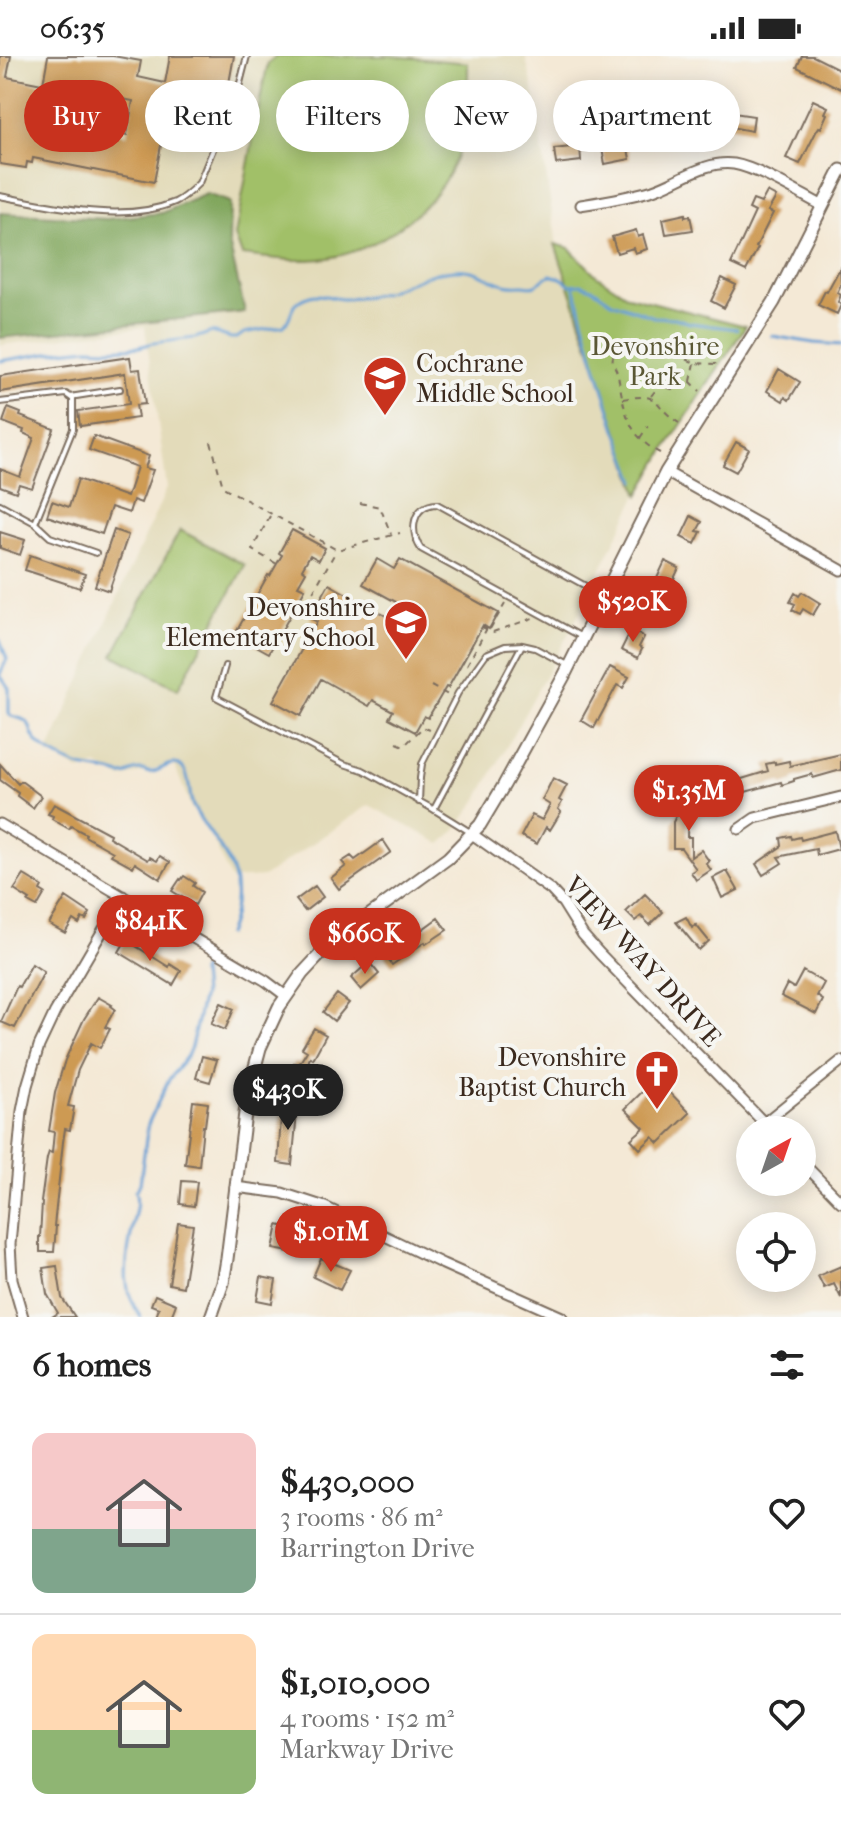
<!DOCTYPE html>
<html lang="en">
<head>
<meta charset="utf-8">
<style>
	body { margin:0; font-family:"IM FELL French Canon",serif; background:#f6f6f6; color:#222; height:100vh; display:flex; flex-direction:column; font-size:30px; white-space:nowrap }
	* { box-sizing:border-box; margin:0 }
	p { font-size:26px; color:#767676 }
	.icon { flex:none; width:44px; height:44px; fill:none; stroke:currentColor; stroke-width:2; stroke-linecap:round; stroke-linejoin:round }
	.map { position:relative; height:1261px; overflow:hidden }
	.side { display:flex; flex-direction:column; background:#fff; flex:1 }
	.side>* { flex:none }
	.guide { position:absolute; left:24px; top:24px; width:794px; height:72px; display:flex; gap:16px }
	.needle { width:52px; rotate:40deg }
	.buttons { position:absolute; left:736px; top:1060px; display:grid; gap:16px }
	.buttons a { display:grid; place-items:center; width:80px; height:80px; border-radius:50%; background:#fff; box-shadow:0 4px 20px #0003; font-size:40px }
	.price { position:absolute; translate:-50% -68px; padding:0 18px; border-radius:28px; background:#c8321e; color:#fff; font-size:26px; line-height:52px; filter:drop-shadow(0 2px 4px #0008) }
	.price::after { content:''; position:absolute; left:50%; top:48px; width:24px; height:18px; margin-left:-12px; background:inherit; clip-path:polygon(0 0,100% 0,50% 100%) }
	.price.active { background:#222; color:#fff }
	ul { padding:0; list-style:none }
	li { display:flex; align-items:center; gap:24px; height:200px; padding:0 32px }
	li+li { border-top:2px solid #e0e0e0 }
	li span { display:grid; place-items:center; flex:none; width:224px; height:160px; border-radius:16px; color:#555 }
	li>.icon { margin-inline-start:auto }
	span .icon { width:96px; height:96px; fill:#fffc; stroke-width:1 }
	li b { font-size:34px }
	h2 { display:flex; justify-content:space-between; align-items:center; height:96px; padding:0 32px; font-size:34px }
	.pill { padding:0 28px; border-radius:36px; background:#fff; box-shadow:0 4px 20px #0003; font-size:28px; line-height:72px }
	.pill.active { background:#c8321e; color:#fff }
	.status { display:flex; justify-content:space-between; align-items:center; height:56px; padding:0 40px; background:#fff; direction:ltr }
	.status svg { height:22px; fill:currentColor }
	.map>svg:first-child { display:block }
	.built { fill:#e3dbba }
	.green { fill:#a1c067; stroke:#6e7542; stroke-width:2 }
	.forest { fill:#80a65c; stroke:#5e683d; stroke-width:2 }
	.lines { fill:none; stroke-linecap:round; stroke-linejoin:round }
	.stream { stroke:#659ed4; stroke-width:3 }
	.building { fill:#cd9a53 }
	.service-casing { stroke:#7c6d5e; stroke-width:8 }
	.minor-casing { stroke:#7c6d5e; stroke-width:13 }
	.tertiary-casing { stroke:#7c6d5e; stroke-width:15 }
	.path { stroke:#7c6d5e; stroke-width:2; stroke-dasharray:6 6; stroke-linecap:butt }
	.service { stroke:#fff; stroke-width:4 }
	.minor { stroke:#fff; stroke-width:9 }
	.tertiary { stroke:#fff; stroke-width:11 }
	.labels { text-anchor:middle; stroke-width:8; stroke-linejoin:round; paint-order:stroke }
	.park-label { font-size:26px; fill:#5a5734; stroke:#f6f6f2 }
	.poi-label { font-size:26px; fill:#3b2a1e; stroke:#f6f6f2; text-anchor:end }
	.street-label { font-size:26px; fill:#3b2a1e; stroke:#f6f6f2 }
</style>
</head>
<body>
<div class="status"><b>06:35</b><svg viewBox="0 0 49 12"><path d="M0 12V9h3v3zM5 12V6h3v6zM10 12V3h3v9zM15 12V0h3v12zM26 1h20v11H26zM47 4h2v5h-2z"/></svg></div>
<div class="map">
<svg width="841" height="1261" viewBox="0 0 841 1261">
	<rect width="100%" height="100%" fill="#f6f6f2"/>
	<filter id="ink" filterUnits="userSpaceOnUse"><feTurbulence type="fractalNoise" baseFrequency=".0125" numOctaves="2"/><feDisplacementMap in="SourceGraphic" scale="16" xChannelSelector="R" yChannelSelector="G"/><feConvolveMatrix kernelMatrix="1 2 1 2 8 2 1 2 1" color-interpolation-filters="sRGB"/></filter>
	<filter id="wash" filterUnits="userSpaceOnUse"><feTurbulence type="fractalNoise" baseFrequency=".006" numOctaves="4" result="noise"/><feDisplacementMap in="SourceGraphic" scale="32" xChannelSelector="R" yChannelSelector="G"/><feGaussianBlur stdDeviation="1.8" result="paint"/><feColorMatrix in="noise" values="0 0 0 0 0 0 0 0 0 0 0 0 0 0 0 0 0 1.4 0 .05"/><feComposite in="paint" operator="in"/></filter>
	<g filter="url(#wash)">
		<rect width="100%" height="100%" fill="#f4e9d6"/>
		<path class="built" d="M0,0H525L532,27L559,202L639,436L572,571L477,745L454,776L441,788L369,749L263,821L230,823L207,769L191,751L174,708L121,722L97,709L79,715L48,696L167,432L145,271L0,289Z"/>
		<path class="green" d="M276,0H391L468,7C468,34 468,61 461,87C446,145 386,192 328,202C300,207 270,202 242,199L235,180L262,34L268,7Z
			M555,188L569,192L596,219L628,240L746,270L668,389L639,439Z
			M180,474L245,509L178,633L113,599Z"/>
		<path class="forest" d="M206,138L230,146L229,187L245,256L0,282V157L107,163L162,157Z"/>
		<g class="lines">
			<path class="stream" d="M574,229L593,300L616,373L636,425
				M772,280L814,287L841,289
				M0,305L60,295L89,292L108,293L139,291L153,287L195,282L212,276L231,282H237L244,277L284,270C295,257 287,247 310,240C323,236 334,244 346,243C358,242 371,241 383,237C410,228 435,212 465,214C478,214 491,225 505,228C511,230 517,229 523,229C528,229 530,231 535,229C540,227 545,222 550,219L561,222L571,229L581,228L592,232L612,246L654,261L675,262L690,267L737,273
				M0,584L7,603L0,618
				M0,619L9,632V657L11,660C39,666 24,672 38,687C48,697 63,704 75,709C86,714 100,713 111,716C114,717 120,719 123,719C129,719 134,713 140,714C152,714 140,717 152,716C160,715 167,707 175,708C192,710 188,741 193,750C204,773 226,793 233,818C238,837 235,861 227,878
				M141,1261C118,1228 127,1205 133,1167C135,1156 139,1146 135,1135L140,1128L148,1068L168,1025L187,1000L191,991L203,939L201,916L206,908"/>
		</g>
		<g id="blocks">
			<path class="building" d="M0,0H11L7,21L47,29L41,57L79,64L78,69L127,79L133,45L43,28L48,0H113L141,5L138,21L165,27L170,0H234L225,49L209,46L205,66L167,58L154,126L33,102L32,107L27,106L26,112L0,108Z
				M802,0H813L841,14V33L797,11Z
				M813,44L828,51L825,57L827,58L821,72L819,71L816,76L800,108L786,102Z
				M727,56L754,60L752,75L725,70Z
				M705,58L709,74L681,80L678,65Z
				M627,88L630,103L605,108L602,93Z
				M580,90L581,105L556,108L554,93Z
				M767,136L776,141L768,155L773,157L756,191L758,192L746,215L731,208L755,156L749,153L753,144L761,147Z
				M685,158V161L690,160L693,174L666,178L663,163Z
				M636,174L638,181L643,179L647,193L635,197L633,192L617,197L612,181Z
				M840,212L841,228L837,237L841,239L838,246L841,249L837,258L818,249L825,235L827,236Z
				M722,222L736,229L724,252L711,245Z
				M130,301L132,314L140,313L145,348L136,349L138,362L80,370L78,355L129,348L125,317L0,336V320Z
				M779,313L800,326L789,344L785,341L783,345L767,335Z
				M8,352L21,357L20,360L54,373L32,432L19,428L16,436L0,430V413L20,421L34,382L23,377L24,374L3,366Z
				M94,380L149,400L145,412L153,414L141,447L133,444L129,457L111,451L102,478L47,460L52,445L69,451L78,423L127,441L137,411L89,394Z
				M736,386L749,393L736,416L723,409Z
				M691,460L702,466L697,475L701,476L695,488L681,481Z
				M114,474L128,479L109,535L95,530Z
				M292,474L325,492L319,504L310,499L302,513L306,516L298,530L305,533L269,597L235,578L268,519L270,520L282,499L279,497Z
				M0,476L25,484L20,499L0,492Z
				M30,499L85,518L80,532L25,514Z
				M377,503L394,513L400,503L498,557L489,573L483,569L448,632L446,631L428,662L424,660L415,676L389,662L393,655L373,644L369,650L321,623L301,660L273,645L317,566L310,562L329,528L402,569L396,546L363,528Z
				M665,505L679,512L654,566L640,559Z
				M802,536L820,547L813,559L803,553L800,558L792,554L795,548L790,546L795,537L799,540Z
				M631,574L644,581L639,591L642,593L638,602L621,594Z
				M610,611L629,621L623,632L617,629L594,672L581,664Z
				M841,698V714L813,722L812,718L794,723V725L782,729L781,726L724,742L723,739L714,741L711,727L731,722L732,726L768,715L766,708L775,706V708L789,705L790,710Z
				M0,708L18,728L21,725L41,740L33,752L17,740L18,737L0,724Z
				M553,722L567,729L559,744L562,746L558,753L561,756L550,774L546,771L537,788L521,780L532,759L542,764L550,749L542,744Z
				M690,732L706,740L701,750L697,748L693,756L688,752L687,781H691V801L701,794L709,805L706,807L711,814L696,824L691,816L696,813L681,792H673V766Z
				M54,748L110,778L109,781L148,804L150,801L157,805L160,800L170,806L160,823L135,807L133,811L111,799L113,796L90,783L85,780L86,778L71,770L69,773L52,763L53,760L48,758Z
				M835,775L839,793L817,799L816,793L778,801L782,807L763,819L756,808L782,790L781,782L791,780L792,783L800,781L801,784Z
				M383,784L391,796L339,833L331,822L346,810L342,806L351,800L355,804Z
				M727,815L738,834L722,842L713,822Z
				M24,819L42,830L40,834L45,837L37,851L28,846L30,844L14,834Z
				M184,820L195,827L193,830L202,836L195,849L172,835L180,823L181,824Z
				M315,830L323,841L305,855L296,844Z
				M645,838L663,856L650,869L641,860L635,865L626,856Z
				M66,841L90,857L86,864L82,862L79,868L73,864L65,877L49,868Z
				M686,861L692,872L696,869L709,885L699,894L676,866Z
				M438,862L447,874L426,888L425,886L392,909L382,896L402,882L405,886Z
				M126,884L169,911L170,908L181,915L173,929L119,896Z
				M369,906L379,918L361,934L351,922Z
				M32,908L44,916L15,972L1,966L17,930L19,931Z
				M803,915L824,927L817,940L823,944L816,958L781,940L787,928L794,932Z
				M337,938L349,947L334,965L323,956Z
				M98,941L112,949L111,950L115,953L105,971L110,973L100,992L91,987L78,1014L68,1050L74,1051L70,1074L65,1073L63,1086L54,1170H56L54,1196H40V1189H39V1181H40L42,1147L41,1146L47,1102L49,1096L52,1097L54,1076L49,1075L55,1037L65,1004L84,963Z
				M221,947L234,953L225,974L211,968Z
				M314,972L326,979L313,1003L310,1001L300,1034L285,1030L294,1007L299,1008L307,995L302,992Z
				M202,1000L217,1004L210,1026L196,1022Z
				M656,1022L690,1057L659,1087L653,1081L640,1093L631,1083L644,1072L625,1053Z
				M193,1045L208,1047L205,1070H203L199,1110L185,1108Z
				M282,1045L298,1047L292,1109L278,1107Z
				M182,1125L197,1126L194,1150L180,1148Z
				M178,1167L193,1169L183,1231L169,1228Z
				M278,1169L298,1174L295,1197L273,1193Z
				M321,1202L350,1214L340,1234L313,1221Z
				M57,1210L62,1242L75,1261H52L58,1257L47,1238L43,1212Z
				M841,1210V1242L834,1228L824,1232L818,1220Z
				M261,1221L276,1224L272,1247L257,1244Z
				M155,1239L176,1248L171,1261H156L159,1252L151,1249Z"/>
		</g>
	</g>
	<g filter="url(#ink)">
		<use href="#blocks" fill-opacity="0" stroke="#7c6d5e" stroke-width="2"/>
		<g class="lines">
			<g class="service-casing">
				<path id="service" d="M0,140C53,150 123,168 175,146C184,142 192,134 199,127L239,31L247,0
					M70,341L120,333
					M0,346L66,338L73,343V373L35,467L0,448
					M35,467L50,481L96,497
					M580,580L421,493C409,475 412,449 437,448L602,539
					M225,610L216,641L344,708L363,714L433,753L470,776
					M419,746L420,722L422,708L458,637L486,598L505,590L522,589L535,592L567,609
					M434,753L522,589"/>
			</g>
			<g class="minor-casing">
				<path id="minor" d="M581,149C605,145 630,141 653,134C680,125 705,104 734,108C758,112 800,138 823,150
					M666,416L841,514
					M0,768L266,925L286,940
					M739,773L755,762L841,741
					M472,778L551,834L563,847L583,879L600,898L771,1074
					M764,1067L841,1005
					M802,1106L841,1146
					M235,1131L282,1137L325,1151L443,1208L562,1261
					M23,1261L12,1223L10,1188L22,1055L27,1030L39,990L55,956L123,840"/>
			</g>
			<g class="tertiary-casing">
				<path id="tertiary" d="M211,1261L223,1227L227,1203L247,1041L260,992L279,951L302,918L330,888L448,802L480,769L504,729L564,620L666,416L774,246L841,114"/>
			</g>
			<path class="path" d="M691,325L695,307
				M656,328L672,333L691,326L700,335
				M651,340L663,325
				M623,343C665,336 650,348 679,367
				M640,382L648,370
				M211,386L223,431L337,494L400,477
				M660,397C650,392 642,385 635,376C624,359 622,339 618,320C617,313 611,307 613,301C615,293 621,292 628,291L670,296L695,307L718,308
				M360,447L380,451L391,478
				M270,460L252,494L277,508
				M313,536L336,495
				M482,571L493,576L533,562
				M490,573L505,548
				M467,609L486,574
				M431,630L448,639
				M397,687L404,690L423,671L430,674"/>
			<use href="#service" class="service"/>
			<use href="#minor" class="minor"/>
			<use href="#tertiary" class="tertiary"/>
		</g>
	</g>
	<defs>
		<g id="school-pin" transform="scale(2.3)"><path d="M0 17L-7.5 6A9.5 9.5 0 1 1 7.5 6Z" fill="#c8321e" stroke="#f6f6f2"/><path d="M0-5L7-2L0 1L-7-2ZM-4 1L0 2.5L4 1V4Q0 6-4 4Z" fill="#fff"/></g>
		<g id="church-pin" transform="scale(2.3)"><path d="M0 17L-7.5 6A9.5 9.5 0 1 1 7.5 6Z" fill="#c8321e" stroke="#f6f6f2"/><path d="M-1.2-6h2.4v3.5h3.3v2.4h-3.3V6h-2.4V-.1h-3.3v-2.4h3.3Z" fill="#fff"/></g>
	</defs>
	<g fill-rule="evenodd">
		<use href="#school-pin" x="385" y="322"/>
		<use href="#school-pin" x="406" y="566"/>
		<use href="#church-pin" x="657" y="1016"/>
	</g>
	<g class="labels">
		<g class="park-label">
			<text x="655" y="299">Devonshire<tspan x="655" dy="30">Park</tspan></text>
		</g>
		<g class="poi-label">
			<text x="416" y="316" text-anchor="start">Cochrane<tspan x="416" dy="30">Middle School</tspan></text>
			<text x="375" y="560">Devonshire<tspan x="375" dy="30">Elementary School</tspan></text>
			<text x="626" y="1010">Devonshire<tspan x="626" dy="30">Baptist Church</tspan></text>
		</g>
		<g class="street-label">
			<text transform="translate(643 905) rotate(48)" y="9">VIEW WAY DRIVE</text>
		</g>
	</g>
</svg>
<div class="buttons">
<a><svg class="needle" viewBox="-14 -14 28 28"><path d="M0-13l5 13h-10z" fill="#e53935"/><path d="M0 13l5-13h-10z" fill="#767676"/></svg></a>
<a><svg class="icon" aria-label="locate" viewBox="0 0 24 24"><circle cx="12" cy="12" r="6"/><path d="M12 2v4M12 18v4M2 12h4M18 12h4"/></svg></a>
</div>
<b class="price" style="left:633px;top:588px">$520K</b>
<b class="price" style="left:689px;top:777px">$1.35M</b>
<b class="price" style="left:150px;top:907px">$841K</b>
<b class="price" style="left:365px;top:920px">$660K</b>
<b class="price active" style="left:288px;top:1076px">$430K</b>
<b class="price" style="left:331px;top:1218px">$1.01M</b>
<div class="guide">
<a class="pill active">Buy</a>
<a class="pill">Rent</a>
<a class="pill">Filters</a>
<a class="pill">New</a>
<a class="pill">Apartment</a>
</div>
</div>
<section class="side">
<h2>6 homes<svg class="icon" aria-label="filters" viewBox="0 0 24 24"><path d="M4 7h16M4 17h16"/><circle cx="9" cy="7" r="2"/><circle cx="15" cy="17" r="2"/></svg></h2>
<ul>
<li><span style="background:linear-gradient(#f6c9c9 60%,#7fa58c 0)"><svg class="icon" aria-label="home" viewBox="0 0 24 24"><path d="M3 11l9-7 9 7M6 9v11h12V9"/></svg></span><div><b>$430,000</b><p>3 rooms · 86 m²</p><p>Barrington Drive</p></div><svg class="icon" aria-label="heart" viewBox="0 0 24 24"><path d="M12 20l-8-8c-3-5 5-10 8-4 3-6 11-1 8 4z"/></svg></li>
<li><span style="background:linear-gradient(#ffd9b3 60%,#8fb573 0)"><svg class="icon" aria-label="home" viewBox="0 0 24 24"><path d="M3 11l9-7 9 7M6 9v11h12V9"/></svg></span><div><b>$1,010,000</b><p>4 rooms · 152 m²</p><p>Markway Drive</p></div><svg class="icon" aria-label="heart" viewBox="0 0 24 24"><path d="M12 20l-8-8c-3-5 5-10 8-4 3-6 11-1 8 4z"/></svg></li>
</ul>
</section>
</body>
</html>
